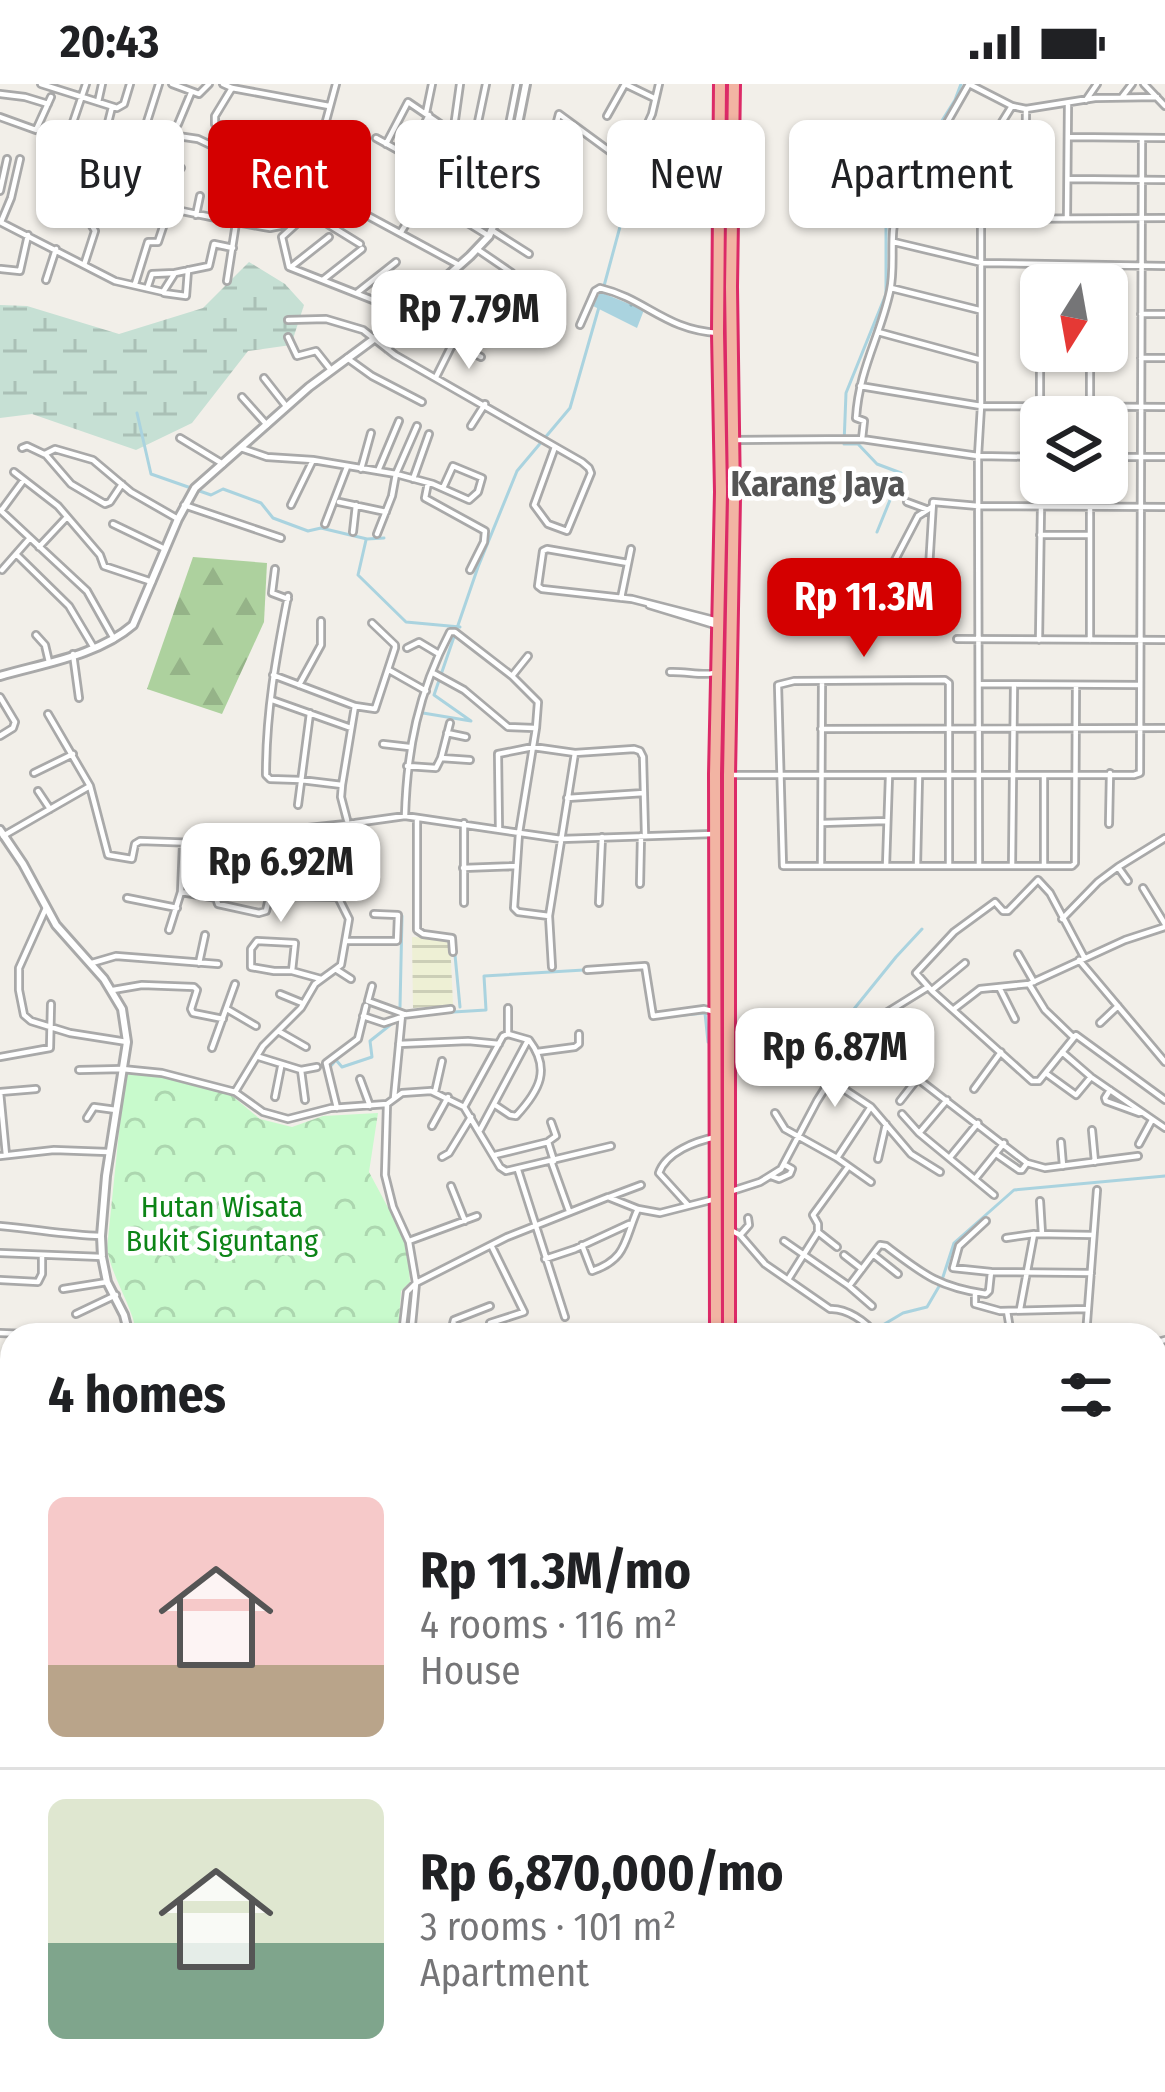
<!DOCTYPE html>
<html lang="en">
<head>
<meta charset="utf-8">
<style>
	body { margin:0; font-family:"Fira Sans Condensed",sans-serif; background:#f6f6f6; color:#202124; height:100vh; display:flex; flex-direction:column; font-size:45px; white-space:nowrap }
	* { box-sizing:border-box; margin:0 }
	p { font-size:39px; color:#757577 }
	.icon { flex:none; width:66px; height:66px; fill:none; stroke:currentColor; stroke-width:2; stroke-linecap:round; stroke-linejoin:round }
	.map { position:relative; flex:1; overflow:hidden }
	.sheet { position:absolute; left:0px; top:1239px; width:1167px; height:771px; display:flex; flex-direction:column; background:#fff; border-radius:36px 36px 0 0; box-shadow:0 3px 9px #0004 }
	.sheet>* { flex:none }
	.guide { position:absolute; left:36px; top:36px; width:1095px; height:108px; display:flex; gap:24px }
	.needle { width:78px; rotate:191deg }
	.fabs { position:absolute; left:1020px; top:180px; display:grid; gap:24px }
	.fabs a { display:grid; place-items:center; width:108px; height:108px; border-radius:18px; background:#fff; box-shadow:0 3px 9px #0004; font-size:60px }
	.price { position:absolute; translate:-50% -102px; padding:0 27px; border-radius:24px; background:#fff; color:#222; font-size:39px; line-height:78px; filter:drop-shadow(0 3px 6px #0008) }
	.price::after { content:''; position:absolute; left:50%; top:72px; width:36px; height:27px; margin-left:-18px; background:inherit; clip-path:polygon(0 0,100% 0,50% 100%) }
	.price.active { background:#d40000; color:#fff }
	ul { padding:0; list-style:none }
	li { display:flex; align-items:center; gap:36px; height:300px; padding:0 48px }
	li+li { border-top:3px solid #e0e0e0 }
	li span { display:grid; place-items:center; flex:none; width:336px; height:240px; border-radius:18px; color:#555 }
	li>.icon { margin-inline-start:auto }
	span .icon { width:144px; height:144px; fill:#fffc; stroke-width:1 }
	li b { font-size:51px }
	h2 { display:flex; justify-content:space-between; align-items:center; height:144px; padding:0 48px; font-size:51px }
	.chip { padding:0 42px; border-radius:18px; background:#fff; box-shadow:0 3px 9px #0004; font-size:42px; line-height:108px }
	.chip.active { background:#d40000; color:#fff }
	.status { display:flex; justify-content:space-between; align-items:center; height:84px; padding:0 60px; background:#fff; direction:ltr }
	.status svg { height:33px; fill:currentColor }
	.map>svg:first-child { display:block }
	.farmland { fill:url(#farmland-rules) }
	.forest { fill:url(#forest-firs) }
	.wetland { fill:url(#wetland-marsh) }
	.park { fill:url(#park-crowns) }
	.water { fill:url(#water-ripples) }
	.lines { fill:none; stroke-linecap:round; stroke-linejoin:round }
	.stream { stroke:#aad3df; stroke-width:3 }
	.minor-casing { stroke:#a9a9a9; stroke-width:10 }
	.tertiary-casing { stroke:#a9a9a9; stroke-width:12 }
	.secondary-casing { stroke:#707d05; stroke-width:14 }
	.trunk-casing { stroke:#dc2a67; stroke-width:16 }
	.minor { stroke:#fff; stroke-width:4.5 }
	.tertiary { stroke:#fff; stroke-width:6 }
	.secondary { stroke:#f7fabf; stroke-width:8 }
	.trunk { stroke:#f2b4a3; stroke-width:10 }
	.labels { text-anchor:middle; stroke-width:9; stroke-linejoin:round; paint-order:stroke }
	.park-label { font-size:30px; fill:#0c8416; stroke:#fff }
	.quarter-label { font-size:36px; font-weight:bold; fill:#555; stroke:#fff }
</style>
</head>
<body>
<div class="status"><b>20:43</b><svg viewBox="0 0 49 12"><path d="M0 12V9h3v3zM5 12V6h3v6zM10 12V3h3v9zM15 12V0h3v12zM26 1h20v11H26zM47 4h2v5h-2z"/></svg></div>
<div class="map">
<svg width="1165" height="2008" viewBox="0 0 1165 2008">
	<defs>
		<pattern id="farmland-rules" width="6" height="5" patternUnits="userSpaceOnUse" patternTransform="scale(3)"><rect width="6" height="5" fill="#eef0d5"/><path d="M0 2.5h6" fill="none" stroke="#ccceb7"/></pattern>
		<pattern id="forest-firs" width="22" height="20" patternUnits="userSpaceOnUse" patternTransform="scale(3)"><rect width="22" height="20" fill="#add19e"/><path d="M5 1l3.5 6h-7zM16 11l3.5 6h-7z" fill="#95b388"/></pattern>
		<pattern id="wetland-marsh" width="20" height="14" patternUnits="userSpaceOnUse" patternTransform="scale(3)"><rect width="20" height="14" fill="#c6e0d4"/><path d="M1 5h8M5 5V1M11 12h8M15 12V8" fill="none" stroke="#aac0b6"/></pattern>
		<pattern id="park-crowns" width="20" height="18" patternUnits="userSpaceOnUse" patternTransform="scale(3)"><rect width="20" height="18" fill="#c8facc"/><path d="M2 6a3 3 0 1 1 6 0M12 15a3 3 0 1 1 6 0" fill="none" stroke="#acd6af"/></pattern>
		<pattern id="water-ripples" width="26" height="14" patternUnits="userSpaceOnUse" patternTransform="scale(3)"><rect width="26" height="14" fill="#aad3df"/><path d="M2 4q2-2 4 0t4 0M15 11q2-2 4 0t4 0" fill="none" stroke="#92b5bf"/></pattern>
	</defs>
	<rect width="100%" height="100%" fill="#f2efe9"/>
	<path class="farmland" d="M412,853L450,854L453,921L413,924Z"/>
	<path class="forest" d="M193,473L267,479L264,538L222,630L147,605Z"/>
	<path class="wetland" d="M249,178L285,200L304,221L291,261L248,267L192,339L136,366L32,330L0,334V221L27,222L119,250L203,224Z
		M12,1846V1998H73L75,2008H0V1968L5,1952L0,1951V1852Z"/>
	<path class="park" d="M125,990L168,992L230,1010L260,1035L292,1043L323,1032L378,1029L369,1088L407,1159L410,1198L401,1207L398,1251H137C132,1220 112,1195 107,1164Z"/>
	<path class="water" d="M600,208L644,226L637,244L593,222Z"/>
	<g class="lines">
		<path class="stream" d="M604,202L631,102L650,115
			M137,329L151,390L211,411L223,405L261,419L273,434L308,447L321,444L367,455L384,454
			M877,448L901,389L877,380L858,360H844L846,309L886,210V126L955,16L961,0
			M366,456L358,491L406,538L460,543
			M423,629L471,637L434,611L478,483L517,387L570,324L599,223
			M455,871L460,923
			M648,915L651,934
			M400,923L402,832
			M437,929L486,926L484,892L584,886
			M661,933L705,929L708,958
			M736,953L788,940L820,967L896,873L922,845
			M329,984L336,976L342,983L372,973L370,957L394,938
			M866,1251L903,1229L927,1223L941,1199L954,1159L1014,1106L1165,1092"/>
		<g class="minor-casing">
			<path id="minor" d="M41,0L117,24L124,20L130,0
				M172,0L199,10L209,0
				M223,0L232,4L329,22
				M336,0L309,100L300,123L360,160
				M1144,0L1165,22
				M627,1L654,14
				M232,4L215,32V40L320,61
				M0,10L25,13L48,20
				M1122,13L1132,0
				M1086,16L1097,0
				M98,18L102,0
				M426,29L432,0
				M607,32L625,0
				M0,33L36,46L51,13
				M178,40L191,9
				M454,43L476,47
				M144,47L198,55L240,75L242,79L236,98
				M105,51L112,23
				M1069,53L1165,54
				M376,54L476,109L503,117
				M82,58L69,50L86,0
				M386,60L408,18L452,48
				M138,66L159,0
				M514,68L548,72L559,30L623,77L630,78L652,30L659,0
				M91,69L141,81
				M145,72L181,84
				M408,72L429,31
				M433,85L454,43L460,0
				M642,89L718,135
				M213,90L303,114
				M1069,95L1165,96
				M309,100L457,180
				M465,100L486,0
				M66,105C135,115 202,133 270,144L280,142L291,112
				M0,107L7,75
				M419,109L489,152
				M130,112L155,51
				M495,112L517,0
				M904,113L981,135L1165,134
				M163,124L170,97
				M947,127L1012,22L1026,25L1095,14L1157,13
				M196,131L200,112
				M305,132L282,153L289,183L383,220L385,225L382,247
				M1025,134L1026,25
				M1067,134L1068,20
				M0,138L115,197L163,208L175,189L209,182L214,160L233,164
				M1,138L11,114L20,75
				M493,147L529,170
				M401,148L415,126
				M894,158L982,179L1165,182
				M477,165L512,189
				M84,181L95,147L91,140L99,109
				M1089,182V201
				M291,183L329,153
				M1040,184V322
				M1,185L20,187L28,151
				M324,195L362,165
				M46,196L56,165
				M227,197L236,139
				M135,200L148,158H158L169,125
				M148,202L152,190L175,189
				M891,204L979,226
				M358,208L396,178
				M164,209L186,212L188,186
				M387,222L426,193
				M1141,230H1165
				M288,236L326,235L363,246L395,271L582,378L589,384L591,389L567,447L548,440L534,421L555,363
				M580,241L595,207L600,204C646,215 665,246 718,249
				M878,248L981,276
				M288,253L297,272L316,267L331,286
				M387,265L409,244L417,241L481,273
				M1090,267V321
				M347,274L372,292L422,318
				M1141,274H1165
				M436,293L452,261
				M264,294L286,322
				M860,302L981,322L1165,323
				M242,313L267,341
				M471,342L485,320
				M180,354L223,380
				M862,355L864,337L856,334C859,285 880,253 890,207C896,180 888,150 898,124L969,0L1012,22
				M736,356L862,355L978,372L1041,373
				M22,364L27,362L46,371L71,400L105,420L110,418L122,400
				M241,364L267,373L313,376L396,390L433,400L469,416L478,408L482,394L453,382L443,404
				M45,370L55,365L93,376L131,408L178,435
				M1107,373H1165
				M361,385L371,349
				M378,387L399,337
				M14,388L58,422L100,471L104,482L152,498
				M413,395L429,350
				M428,399L425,414L485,447L484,458L470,486
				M339,418L386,428
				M907,418L926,425
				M184,421L281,454
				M291,421L313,376
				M0,426L87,507L114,555
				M1,427L23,397
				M113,440L165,465
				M325,440L347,383
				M353,448L356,421
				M377,450L392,412L396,390L417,342
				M1040,451H1089
				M39,463L67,433
				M16,470L69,522L94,564
				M628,479L547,465L543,467L538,502L542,505L632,515L718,537
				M275,485L272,509L288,515
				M2,486L30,454
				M929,488L897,481L895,476L918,432L932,423
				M288,512C276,573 266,628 266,691L270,695L301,696L342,701
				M621,514L631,465
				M927,517L933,418L978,422L1165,423
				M649,521L718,542
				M36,551L45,561L49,578
				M957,555L1165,556
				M1039,556L1041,423
				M1090,556V424
				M407,564L419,558L439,570
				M73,570L79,614
				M389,586L426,607
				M670,588C682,587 706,592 713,589
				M433,589L464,606L508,643L534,644
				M273,591L355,622L342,701L341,713L347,736
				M512,592L528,572
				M979,600L1140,601
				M299,601L321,561V537
				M0,613L15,638L13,644L0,652
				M272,616L351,644
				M355,622L375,625L395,564V561L372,539
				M48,630L90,702L108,771L132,775L135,760L140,757L225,760L291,772L356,773
				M821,645L1165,644
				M447,649L466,653
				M383,660L409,663
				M441,674L450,639
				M407,682L436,684L441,674L470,676
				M34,689L73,670
				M732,691H1134L1140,689L1142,54
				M1044,692V782
				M38,707L50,725
				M567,714L644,709
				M298,721L310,629
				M405,732C407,665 418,609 450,548H455L512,592L538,618L536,644L519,749L514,824L518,828L549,832
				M417,734V846L423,850L452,854L453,868
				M355,739L405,732L561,755L713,750
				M822,739L886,737
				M1109,740L1110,689
				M499,746L498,670L533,663L575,669L634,665L640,667L643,673L645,750
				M3,752L90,702
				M821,782L822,597
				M886,782L889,692
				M917,782L919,692
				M949,782V599L945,596L794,597L778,601L783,782H1072L1075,779L1076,601
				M979,782L978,372L981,322V75
				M1012,782L1014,601
				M463,784L516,782
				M182,788L200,787
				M1128,797L1118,783L1165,754
				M640,800L641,752
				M1143,804L1165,840
				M270,807L225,792L217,817L218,820L259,829L266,827L279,771
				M181,808L217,814
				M286,812L339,813
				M127,814L177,824
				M464,819V739
				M599,819L602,753
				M46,824L19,884V906L24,931L31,937L70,949L127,958
				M1062,835L1098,798L1118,783
				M169,846L181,808L183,760
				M257,857L295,859L292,887H274L251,883V865Z
				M347,857H397L398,831L374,830
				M1018,870L1034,898
				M1084,873L1050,809L1038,796L1008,827H1003L995,818L954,848L916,889L932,907L1032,997H1039L1076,951L1165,1016
				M1079,876L1165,978
				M92,879L116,872L218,880
				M199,879L205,851
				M552,883L549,832L575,669
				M337,886L351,895
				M587,886L645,882L653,932L704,925L712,927
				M292,887L321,895
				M1029,900L1045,926L1073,953
				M372,902L368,917L404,930
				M999,903L1015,935
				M113,906L142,901L194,903L197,906L191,925L193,929L223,935
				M932,906L965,879
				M280,910L302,919
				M508,924V950
				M227,925L256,942
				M954,925L980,905L1029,900L1125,856L1165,843
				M363,932L384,939L402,933
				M1100,939L1118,922
				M278,947L306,963
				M860,949L892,971L922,998L1027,1079L1045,1084L1138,1072
				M399,960L468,957L499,960
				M212,964L235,900
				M537,968L575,963L579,960V950
				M1062,968L1091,993L1165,1044
				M0,973L50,964L51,920
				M259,973L301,986L317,983
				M79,986L122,985L162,989L235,1008L263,1028L288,1035L331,1024L387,1020L402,1009L431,1007L464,1023L500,1083L506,1087L611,1062
				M301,986L305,1016
				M1047,990L1076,1011L1091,993
				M360,995L370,1022
				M830,996L871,1023L911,1070L940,1088
				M974,1005L1001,968
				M1110,1006L1105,1014L1106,1017L1139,1029
				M0,1008L6,1071
				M0,1008L36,1005
				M235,1008L263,962L301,924L315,900L341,881L349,835L333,803L337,797L355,791V739L299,745
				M435,1008L442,977
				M275,1013L281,983
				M394,1014L402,931L451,925
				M900,1017L918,994
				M387,1020L385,1091L393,1123L409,1158L416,1199L411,1251
				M464,1023L503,952L508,950L529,956C551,985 540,1006 516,1032L510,1031L495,1021
				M337,1024L326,979L358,955L366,922
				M775,1029L785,1045L837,1074L871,1098
				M902,1030L919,1049L994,1111
				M87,1034L94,1023L116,1026
				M432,1042L448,1013
				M480,1046L528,956
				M1092,1046L1095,1078
				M920,1048L947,1016
				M549,1057L556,1052L551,1038
				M1061,1058L1063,1082
				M1139,1060L1152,1036
				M996,1070L1019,1086H1022L1027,1079
				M495,1071L548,1058L554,1077
				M0,1072L54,1066L108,1068
				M951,1072L978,1039
				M442,1073L449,1069L471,1033
				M837,1074L870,1024
				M878,1075L886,1040
				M551,1077L569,1127
				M518,1086L565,1233
				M771,1092L779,1095L790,1090L792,1085L785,1081
				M975,1095L1004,1059
				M451,1102L465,1137
				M729,1108L760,1098L781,1085L817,1017L860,949L870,939L928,903
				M609,1113L641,1101
				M1040,1117L1042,1150
				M688,1121L659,1089C666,1068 696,1057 716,1053
				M986,1137L959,1162L953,1184L991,1188L1091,1189
				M0,1142C36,1145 65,1151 101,1152
				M729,1145L740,1151L765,1180L830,1225C846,1224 866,1237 876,1251
				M742,1149L749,1141L748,1134
				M1006,1154L1034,1150L1093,1151
				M409,1157L477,1132
				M784,1157L849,1202L880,1161L886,1162C923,1190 938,1203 986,1210L989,1207L991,1188
				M582,1161L592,1187C627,1175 624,1157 637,1127
				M492,1163L524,1228L490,1239L494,1251
				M837,1163L818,1148V1140L813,1131L848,1083
				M0,1169L102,1173
				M844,1171L862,1185
				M874,1171L898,1190
				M545,1175L575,1165L629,1140
				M789,1194L818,1148
				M0,1196L38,1198L42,1190V1172
				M849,1202L872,1222
				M63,1205L107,1198
				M975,1208V1220L1000,1227L1087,1225
				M1020,1225L1034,1150
				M1007,1227L1011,1251
				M76,1230L116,1211
				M0,1249L52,1251
				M55,1251L129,1249
				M402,1251L407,1208L416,1199L507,1153L608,1113L638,1125L660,1129L711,1116
				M458,1251L453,1240L454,1236L490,1222
				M1086,1251L1097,1106
				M1155,1259L1165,1256
				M0,1283L12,1284
				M1155,1290L1165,1288
				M1155,1371L1165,1368
				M1155,1396L1165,1393
				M0,1402L12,1408
				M1155,1433L1165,1431
				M1155,1441L1165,1472
				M0,1518L12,1523
				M1155,1524L1165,1525
				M1164,1545H1165
				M0,1579L12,1583
				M1155,1600L1165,1598
				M0,1683L12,1694
				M1155,1720L1165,1721
				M0,1733L12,1730
				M1155,1829L1165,1840
				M1155,1866L1165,1876
				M1155,1886L1165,1876
				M1155,1903L1165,1914
				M1155,1941L1165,1950
				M0,1954L12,1953
				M1155,1969L1160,1975L1155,1986
				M355,1998L357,2008
				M385,1998V2000
				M403,1998L404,2008
				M764,1998L765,2000
				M805,1998L806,2008
				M1038,1998L1047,2008
				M1081,1998L1089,2008
				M1128,1998L1137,2008
				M316,2008L317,1998
				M461,2008V1998
				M498,2008V1998
				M873,2008L874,1998
				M907,2008V1998
				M932,2008L933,1998
				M1145,2008L1149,1998"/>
		</g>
		<g class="tertiary-casing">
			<path id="tertiary" d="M0,592C44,579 97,572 133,541L178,435L195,404L309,303L390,243L470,172L489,152L502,121L526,0
				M0,746L23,780L56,841L104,895L122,925L127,958L106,1092L101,1152L102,1173L107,1198L124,1231L129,1251"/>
		</g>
		<g class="secondary-casing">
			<path id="secondary" d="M0,1660L12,1645"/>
		</g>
		<g class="trunk-casing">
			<path id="trunk" d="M716,1251L715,690L721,408L718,249L720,0
				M729,1251V691L734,414L731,203L734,0
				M98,1998L99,2008
				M716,2008V1998
				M730,2008V1998"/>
		</g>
		<use href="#minor" class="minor"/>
		<use href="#tertiary" class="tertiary"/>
		<use href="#secondary" class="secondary"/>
		<use href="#trunk" class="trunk"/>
	</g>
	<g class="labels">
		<g class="park-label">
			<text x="222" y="1133">Hutan Wisata<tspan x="222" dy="34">Bukit Siguntang</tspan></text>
		</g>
		<g class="quarter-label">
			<text x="818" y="412">Karang Jaya</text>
		</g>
	</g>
</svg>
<div class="fabs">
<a><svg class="needle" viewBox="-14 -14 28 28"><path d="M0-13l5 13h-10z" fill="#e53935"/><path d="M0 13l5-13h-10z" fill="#757577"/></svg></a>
<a><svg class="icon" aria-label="layers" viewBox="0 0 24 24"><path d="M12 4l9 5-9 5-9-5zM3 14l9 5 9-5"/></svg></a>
</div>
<b class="price" style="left:469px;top:288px">Rp 7.79M</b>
<b class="price active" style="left:864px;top:576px">Rp 11.3M</b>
<b class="price" style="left:281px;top:841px">Rp 6.92M</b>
<b class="price" style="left:835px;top:1026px">Rp 6.87M</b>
<div class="guide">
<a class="chip">Buy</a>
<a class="chip active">Rent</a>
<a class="chip">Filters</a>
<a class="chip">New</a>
<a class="chip">Apartment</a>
</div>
<section class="sheet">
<h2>4 homes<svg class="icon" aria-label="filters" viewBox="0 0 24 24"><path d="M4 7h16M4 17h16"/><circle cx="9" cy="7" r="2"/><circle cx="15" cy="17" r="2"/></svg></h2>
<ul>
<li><span style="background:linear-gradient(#f6c9c9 70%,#b9a48a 0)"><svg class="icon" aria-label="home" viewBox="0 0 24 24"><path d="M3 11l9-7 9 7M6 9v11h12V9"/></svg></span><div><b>Rp 11.3M/mo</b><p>4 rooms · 116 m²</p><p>House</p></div></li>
<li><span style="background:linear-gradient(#dfe7d0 60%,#7fa58c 0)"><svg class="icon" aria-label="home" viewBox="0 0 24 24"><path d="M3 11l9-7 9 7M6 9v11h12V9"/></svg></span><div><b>Rp 6,870,000/mo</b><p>3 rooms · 101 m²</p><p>Apartment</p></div></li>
</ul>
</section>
</div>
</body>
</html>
